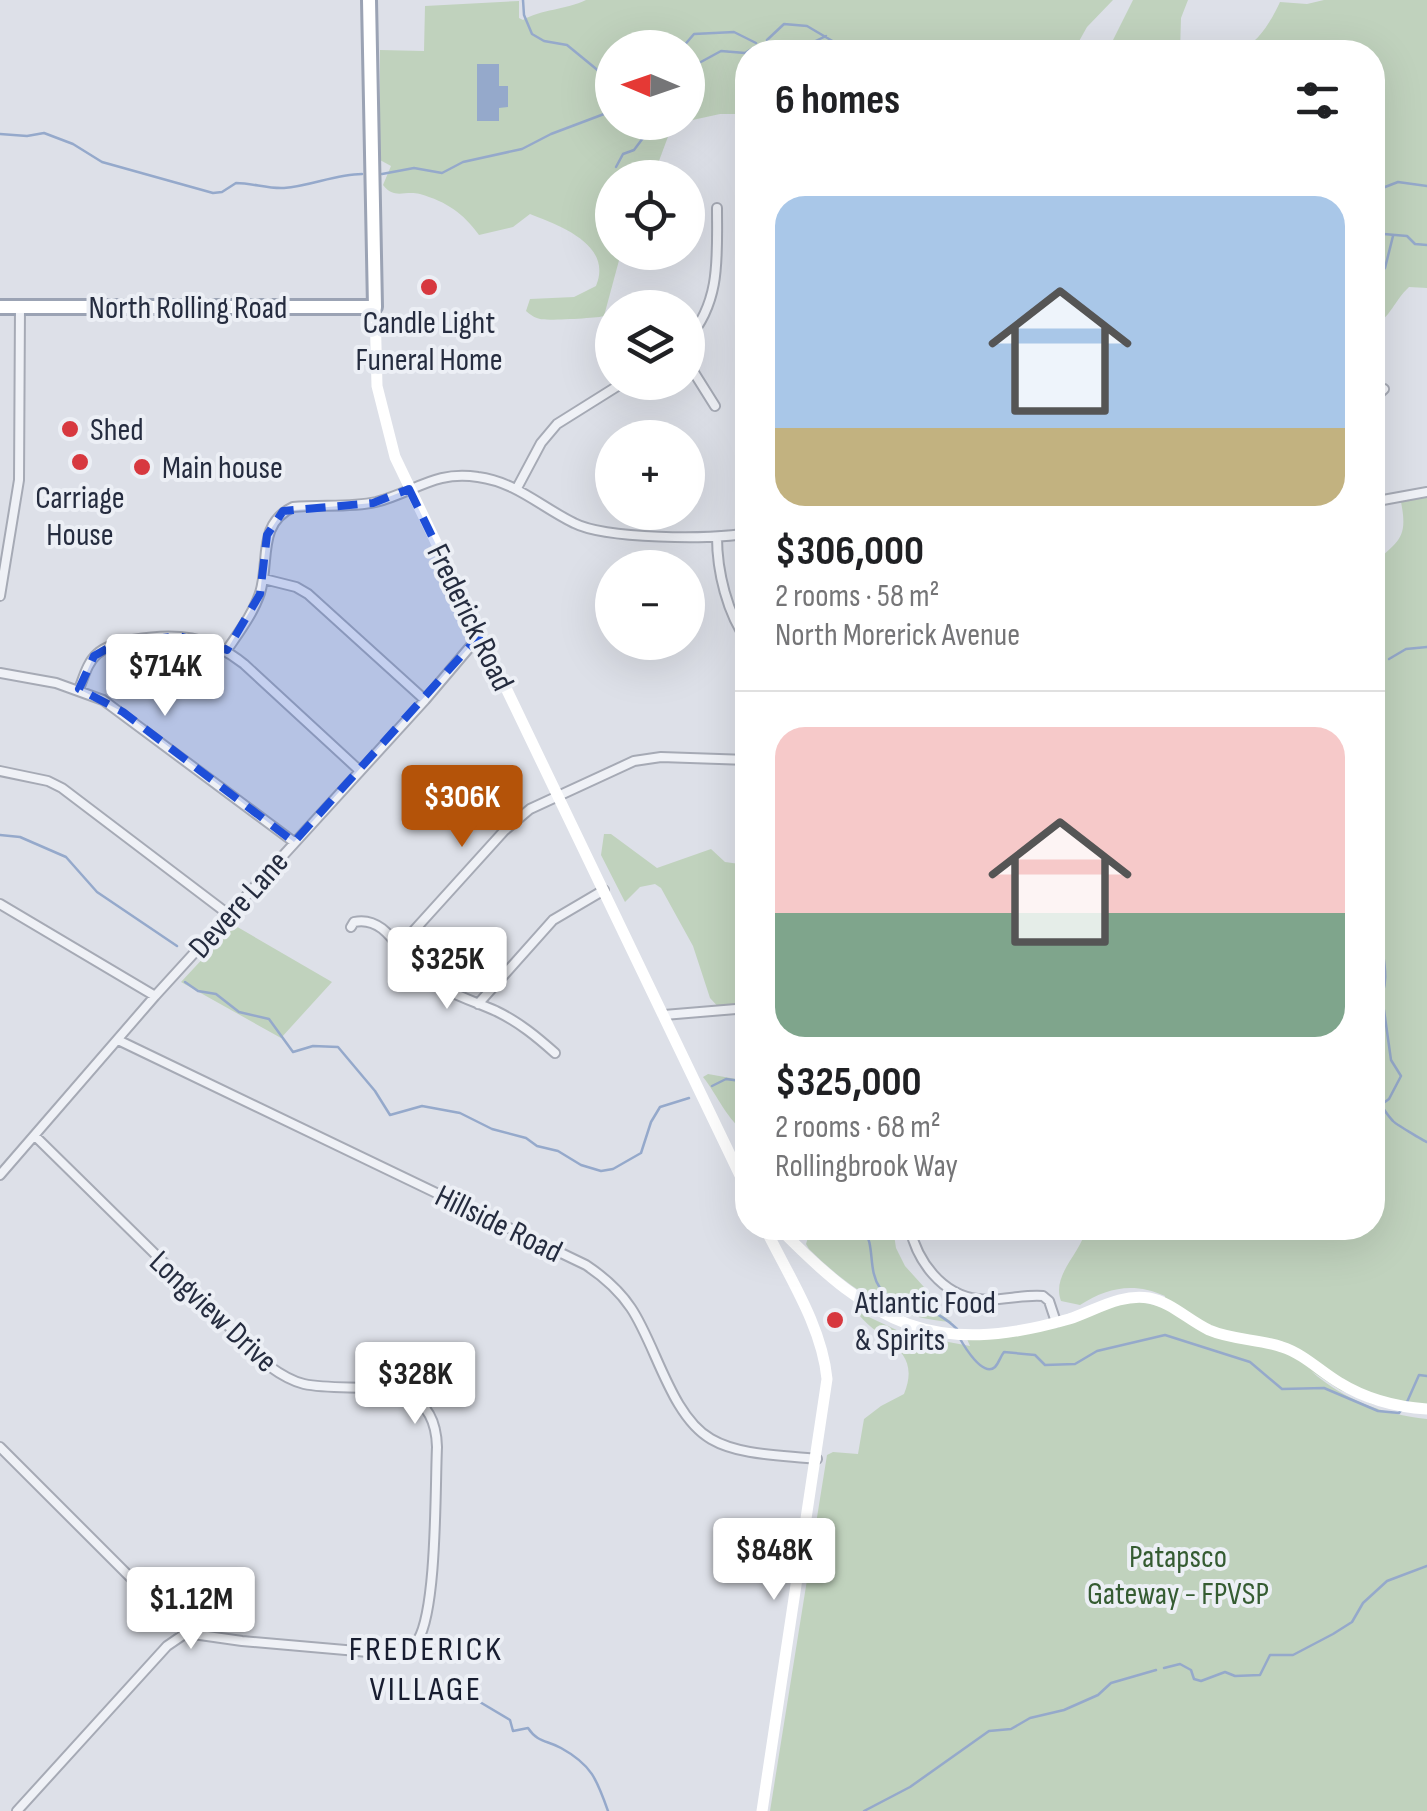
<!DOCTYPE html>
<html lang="en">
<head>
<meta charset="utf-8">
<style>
	body { margin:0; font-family:"Sofia Sans Condensed",sans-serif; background:#f2f2f2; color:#202124; height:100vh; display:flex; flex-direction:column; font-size:38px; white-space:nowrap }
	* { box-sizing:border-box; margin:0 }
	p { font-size:32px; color:#757577 }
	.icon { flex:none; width:55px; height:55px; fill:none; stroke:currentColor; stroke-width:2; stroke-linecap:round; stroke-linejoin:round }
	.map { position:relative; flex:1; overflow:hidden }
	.side { position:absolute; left:735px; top:40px; width:650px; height:1200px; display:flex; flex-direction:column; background:#fff; border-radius:40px; box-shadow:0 10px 40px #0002 }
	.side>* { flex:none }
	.needle { width:65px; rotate:272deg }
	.fabs { position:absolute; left:595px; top:30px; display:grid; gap:20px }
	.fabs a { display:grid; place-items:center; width:110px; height:110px; border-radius:50%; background:#fff; box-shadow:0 10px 40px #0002; font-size:50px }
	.price { position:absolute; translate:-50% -85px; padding:0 22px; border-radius:10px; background:#fff; color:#222; font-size:32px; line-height:65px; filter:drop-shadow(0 2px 5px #0008) }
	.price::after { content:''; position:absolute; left:50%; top:60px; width:30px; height:22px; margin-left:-15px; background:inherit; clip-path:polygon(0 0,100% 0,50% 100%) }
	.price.current { background:#b45309; color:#fff }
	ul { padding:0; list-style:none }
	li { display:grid; align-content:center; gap:20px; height:530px; padding:0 40px }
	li+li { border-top:2px solid #e0e0e0 }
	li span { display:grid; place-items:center; height:310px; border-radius:30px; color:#555 }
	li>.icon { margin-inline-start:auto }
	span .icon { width:180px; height:180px; fill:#fffc; stroke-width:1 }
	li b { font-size:42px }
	h2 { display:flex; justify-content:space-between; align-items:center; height:120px; padding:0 40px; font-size:42px }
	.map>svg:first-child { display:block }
	.green { fill:#c0d2bd }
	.water { fill:#95a9cb }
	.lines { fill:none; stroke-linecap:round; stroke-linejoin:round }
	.stream { stroke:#95a9cb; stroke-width:2.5 }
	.street-casing { stroke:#a6aab5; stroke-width:12 }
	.primary-casing { stroke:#9ba3b4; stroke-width:18 }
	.street { stroke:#eff1f6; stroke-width:8 }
	.secondary { stroke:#fff; stroke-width:11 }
	.primary { stroke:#fff; stroke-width:12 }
	.marked { fill:#1d4ed8; fill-opacity:0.2; stroke:#1d4ed8; stroke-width:8; stroke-dasharray:20 12; stroke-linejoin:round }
	.poi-dot { fill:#d7383f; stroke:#eceff5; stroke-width:4 }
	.labels { text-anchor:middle; stroke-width:8; stroke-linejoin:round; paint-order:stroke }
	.street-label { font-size:32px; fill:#252c3f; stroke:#eceff5 }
	.poi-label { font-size:32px; fill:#252c3f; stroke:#eceff5; text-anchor:start }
	.park-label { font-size:32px; fill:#355c32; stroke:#eceff5 }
	.neighbourhood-label { font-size:35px; letter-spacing:2.5px; fill:#181d30; stroke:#eceff5 }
</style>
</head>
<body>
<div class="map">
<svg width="1427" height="1811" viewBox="0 0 1427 1811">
	<rect width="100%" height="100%" fill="#dde0e8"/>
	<path class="green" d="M586,0H1113L1087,27L1073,52H748L747,114H720L688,121V48H612V122L686,123L669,134L653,177L612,178V252L621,253L604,316C600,318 545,321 540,319C533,317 531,315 526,311L530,299L574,297L596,286C613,245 561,226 530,214L513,227L479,235C463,213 447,202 420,194C404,190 395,200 383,185L391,166L380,160V50L424,51L425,6L519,1V18L523,20C541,9 566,10 586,0Z
		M1133,0H1188L1181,18L1180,52H1103L1111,44Z
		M1324,0H1427V288L1409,287C1394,301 1391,317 1373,327L1372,52H1238C1259,42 1270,23 1280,2L1307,4Z
		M1427,497V1414L1372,1404L1340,1390L1311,1371C1346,1401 1382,1414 1427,1419V1811H770L827,1455L833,1452L858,1454L864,1419L881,1406L904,1394C923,1347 879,1343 856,1311L905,1334L970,1346L967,1339L1124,1303L1137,1301L1163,1307L1165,1296C1134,1282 1108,1287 1080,1305L1061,1301C1051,1274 1082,1253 1086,1228H1372L1373,566C1396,540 1409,542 1401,502Z
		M604,834H611L657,868L711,849L725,862L747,865V1015L723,1012L710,998L693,946L661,888L655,884L640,887L625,902L601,855Z
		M234,925L332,982L281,1038L181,982Z
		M708,1074L747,1081V1134C727,1120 718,1096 703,1077Z
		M811,1228H893L896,1248L905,1266L933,1297L937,1312L952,1322C892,1318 851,1290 809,1249L806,1244Z"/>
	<path class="water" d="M477,64H499V86H508V107L499,108V121H477Z"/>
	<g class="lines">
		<path class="stream" d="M523,0L524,15L532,34L544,41L567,45L606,77L612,76
			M767,40L784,24L807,26L851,52
			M682,48L694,34L734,32L756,43
			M688,69L721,51L745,53C775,33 767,52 793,49C804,47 816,41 826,36
			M737,105L739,86L748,77
			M0,134L27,136L44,133L73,144L102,162L213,193L222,192L236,183C252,183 268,189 284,188C311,186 336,174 362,174
			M616,167L623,154L634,150L655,122
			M382,174L414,168L442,173L463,162L522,149L551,134L612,111
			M1372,192L1398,182L1427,186
			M1372,233L1407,236L1415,244L1427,245
			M1372,283L1385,268L1393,236
			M1389,659L1406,649L1427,647
			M0,835L20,837L66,857L97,892L177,946
			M1372,940L1382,947C1385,966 1389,985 1378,1003L1384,1010L1391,1060L1401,1076L1389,1099L1382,1104
			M185,982L198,991L216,994L239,1012L269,1019L293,1052L313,1046L338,1047L375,1091L390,1115L422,1106L460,1113L492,1129L526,1138L537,1146L558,1151L581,1165L601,1171L613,1169L641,1153L651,1122L660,1107L689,1098
			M712,1086L726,1079L748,1082
			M1372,1094C1381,1103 1385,1113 1393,1121C1394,1123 1424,1141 1427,1142
			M863,1228C876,1246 867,1269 880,1288C888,1300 904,1299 916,1304C930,1309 947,1319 957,1329
			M959,1337C964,1346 983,1378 995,1367C999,1363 1000,1357 1004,1352L1035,1355L1045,1365L1075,1364L1097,1351L1165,1335L1250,1362L1282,1389L1324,1388L1378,1411L1399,1413L1402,1409
			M1407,1402L1419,1375L1427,1376
			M1164,1668L1180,1664L1191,1670L1194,1679L1201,1681L1225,1672L1235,1676L1260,1675L1270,1655H1293L1333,1634L1352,1622L1363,1603L1387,1581L1427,1566
			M458,1689L510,1720L513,1731L528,1728C538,1743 547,1740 561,1748C592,1765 597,1780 608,1811
			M864,1811L910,1787L989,1731L1011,1729L1030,1718L1064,1710L1098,1695L1111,1683L1156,1670"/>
		<g class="street-casing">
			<path id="street" d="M688,339C721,301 717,257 717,208
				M688,363L715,406
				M1372,400L1384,389
				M517,488L541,443L557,424L624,382
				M1372,502L1427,492
				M717,537C717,571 727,614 748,642
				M264,579L296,587L308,594L425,700
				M0,596L19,480L20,307
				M227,650C239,632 253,614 260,593C270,561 257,524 293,507C320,504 350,508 376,502C415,492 435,470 478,477C516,482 541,507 574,523C605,539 712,540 748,533
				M0,673L56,683L103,700L294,842
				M79,689C84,677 87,663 97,654C107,645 120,643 133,640C176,632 209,636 244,664L359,770
				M0,771L48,781L62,788L228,914
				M0,904L155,996
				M351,927L354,922C386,915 399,953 419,971C442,992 469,999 496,1011C519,1022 537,1037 555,1053
				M399,947L504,831L530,809L634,761L661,757L748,760
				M478,1004L553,920L604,890
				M664,1015L748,1008
				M118,1040L586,1265C604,1277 619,1290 631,1308C656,1345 671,1416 711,1439C740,1456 784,1455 817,1459
				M0,1175L155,996L425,700L480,635
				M910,1228C917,1261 942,1295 978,1299C1000,1302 1022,1294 1043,1296L1049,1301L1056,1322
				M0,1447L186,1633
				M17,1811L167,1646L186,1633L242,1641L391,1654C402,1652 412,1651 418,1640C437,1608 435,1490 437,1447C435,1368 356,1395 304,1384C291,1381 280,1374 269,1366L35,1136"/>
		</g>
		<g class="primary-casing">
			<path id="primary" d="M0,307H375L369,0"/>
		</g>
		<use href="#street" class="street"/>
		<path class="secondary" d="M375,307L377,386L395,457L748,1192
			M779,1228C873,1324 933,1358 1069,1319C1094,1311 1121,1293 1149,1298C1171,1302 1188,1320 1209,1330C1232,1340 1259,1339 1282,1347C1304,1354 1321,1372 1340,1383C1366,1399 1397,1407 1427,1409
			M762,1811L827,1379C822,1326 788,1275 765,1228"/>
		<use href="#primary" class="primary"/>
	</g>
	<path class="marked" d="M409,489L480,635L294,842L123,712L79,689L94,656L115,644L179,636L227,650L260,594L267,535L283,511L373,503Z"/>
	<g class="poi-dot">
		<circle cx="429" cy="287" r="10"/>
		<circle cx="70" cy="429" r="10"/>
		<circle cx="80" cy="462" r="10"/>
		<circle cx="142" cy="467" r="10"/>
		<circle cx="835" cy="1320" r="10"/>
	</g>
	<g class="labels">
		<g class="street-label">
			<text x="188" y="318">North Rolling Road</text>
			<text transform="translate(471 617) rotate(64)" y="11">Frederick Road</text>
			<text transform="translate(238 904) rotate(-48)" y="11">Devere Lane</text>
			<text transform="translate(499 1223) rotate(26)" y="11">Hillside Road</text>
			<text transform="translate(214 1311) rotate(43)" y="11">Longview Drive</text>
		</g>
		<g class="poi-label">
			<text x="429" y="333" text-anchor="middle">Candle Light<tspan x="429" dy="37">Funeral Home</tspan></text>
			<text x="90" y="440">Shed</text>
			<text x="162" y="478">Main house</text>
			<text x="80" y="508" text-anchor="middle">Carriage<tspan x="80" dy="37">House</tspan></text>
			<text x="855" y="1313">Atlantic Food<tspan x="855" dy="37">&amp; Spirits</tspan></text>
		</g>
		<g class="park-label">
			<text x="1178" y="1567">Patapsco<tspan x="1178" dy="37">Gateway - FPVSP</tspan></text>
		</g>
		<g class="neighbourhood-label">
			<text x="426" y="1660">FREDERICK<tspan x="426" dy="40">VILLAGE</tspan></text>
		</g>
	</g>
</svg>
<div class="fabs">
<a><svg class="needle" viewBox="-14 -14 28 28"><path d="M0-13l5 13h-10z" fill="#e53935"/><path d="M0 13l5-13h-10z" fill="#757577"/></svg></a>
<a><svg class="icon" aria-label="locate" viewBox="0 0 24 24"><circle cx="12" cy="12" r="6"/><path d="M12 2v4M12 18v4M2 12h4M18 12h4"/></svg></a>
<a><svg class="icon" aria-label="layers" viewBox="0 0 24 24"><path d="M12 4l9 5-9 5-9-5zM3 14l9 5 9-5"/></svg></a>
<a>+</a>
<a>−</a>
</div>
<b class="price" style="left:165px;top:719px">$714K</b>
<b class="price current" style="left:462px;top:850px">$306K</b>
<b class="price" style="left:447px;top:1012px">$325K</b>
<b class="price" style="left:415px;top:1427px">$328K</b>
<b class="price" style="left:774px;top:1603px">$848K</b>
<b class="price" style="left:191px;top:1652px">$1.12M</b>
<section class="side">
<h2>6 homes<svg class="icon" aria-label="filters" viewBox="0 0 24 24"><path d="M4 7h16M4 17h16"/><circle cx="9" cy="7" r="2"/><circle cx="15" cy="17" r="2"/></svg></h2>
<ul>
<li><span style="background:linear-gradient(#a9c7e8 75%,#c2b280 0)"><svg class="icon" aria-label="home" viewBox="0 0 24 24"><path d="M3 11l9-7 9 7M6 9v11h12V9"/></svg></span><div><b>$306,000</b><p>2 rooms · 58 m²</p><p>North Morerick Avenue</p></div></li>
<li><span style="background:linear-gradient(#f6c9c9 60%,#7fa58c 0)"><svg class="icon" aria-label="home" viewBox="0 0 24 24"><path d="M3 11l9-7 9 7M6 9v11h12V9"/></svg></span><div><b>$325,000</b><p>2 rooms · 68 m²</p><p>Rollingbrook Way</p></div></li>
</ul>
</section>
</div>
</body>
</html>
